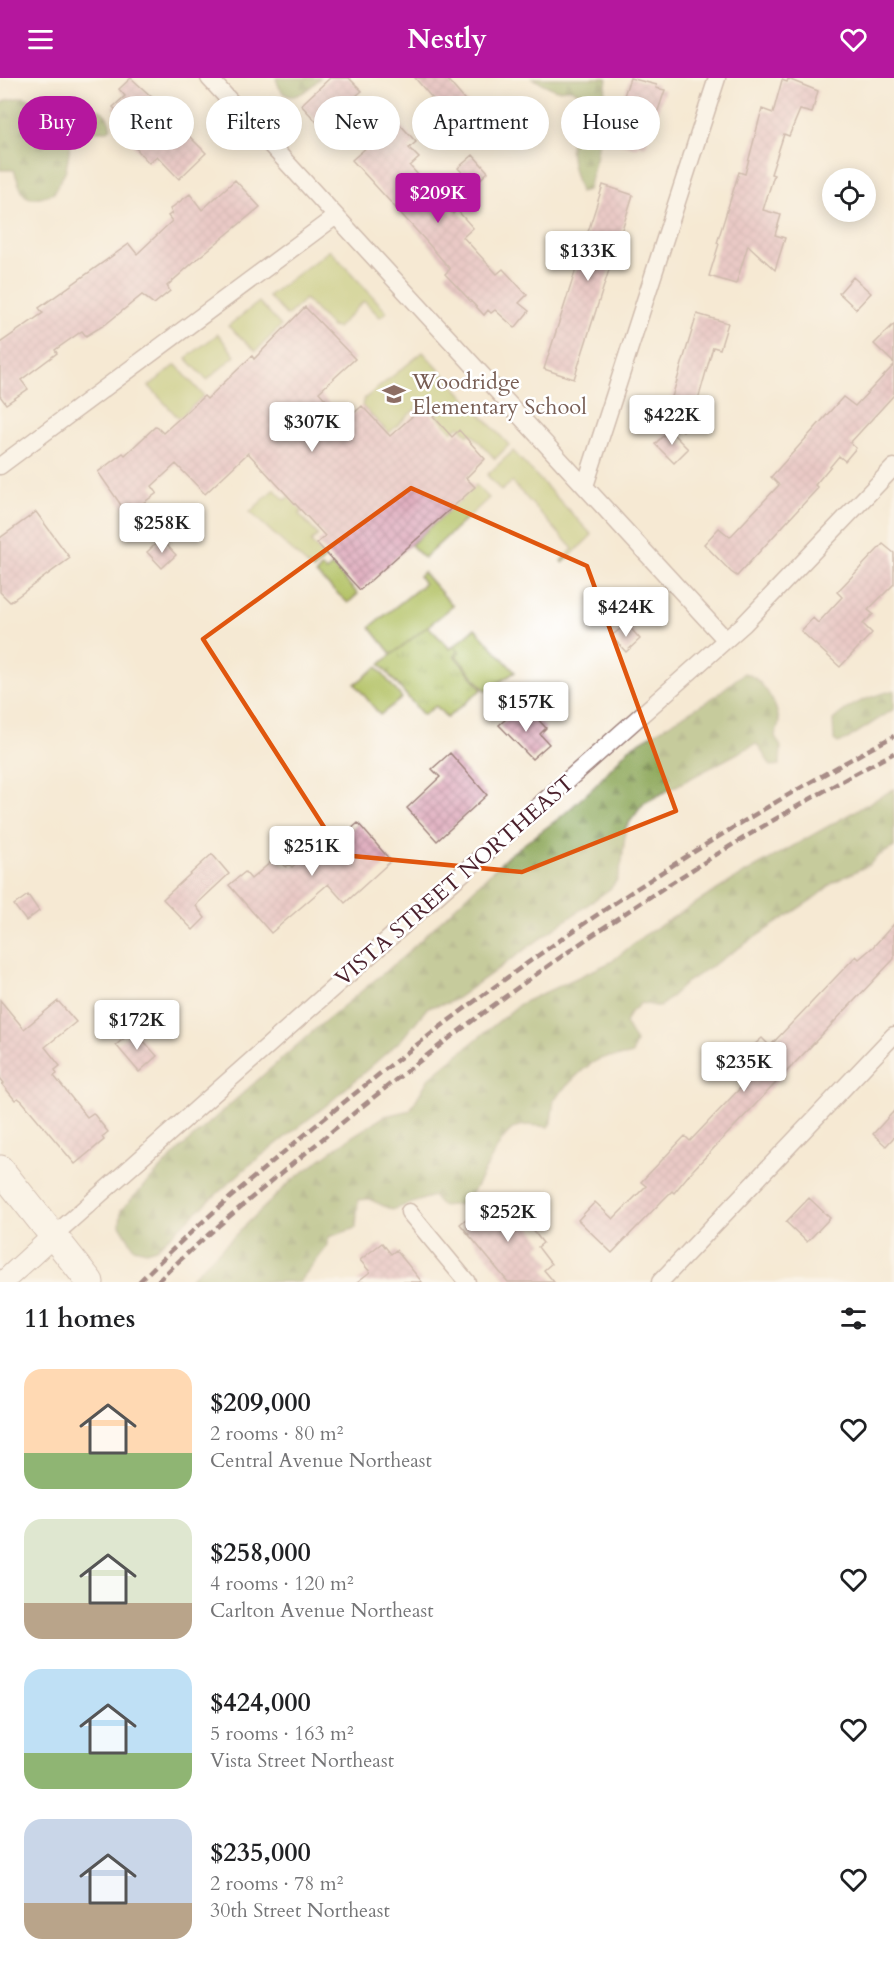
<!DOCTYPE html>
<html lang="en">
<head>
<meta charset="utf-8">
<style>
	body { margin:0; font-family:Cardo,serif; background:#f2f2f2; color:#202124; height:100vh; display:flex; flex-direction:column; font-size:22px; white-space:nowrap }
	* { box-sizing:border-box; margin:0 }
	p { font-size:20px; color:#757577 }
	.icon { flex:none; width:33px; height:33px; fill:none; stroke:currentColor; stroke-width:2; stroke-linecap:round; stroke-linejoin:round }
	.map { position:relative; height:1204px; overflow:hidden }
	.details { display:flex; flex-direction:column; background:#fff; flex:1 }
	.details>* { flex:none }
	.guide { position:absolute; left:18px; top:18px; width:858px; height:54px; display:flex; gap:12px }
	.controls { position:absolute; left:822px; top:90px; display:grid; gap:12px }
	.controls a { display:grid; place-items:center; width:54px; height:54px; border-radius:50%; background:#fff; box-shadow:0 3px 15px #0003; font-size:30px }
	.price { position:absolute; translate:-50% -51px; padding:0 14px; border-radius:6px; background:#fff; color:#222; font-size:20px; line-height:39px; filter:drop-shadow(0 2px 3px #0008) }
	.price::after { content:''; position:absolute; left:50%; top:36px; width:18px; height:14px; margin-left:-9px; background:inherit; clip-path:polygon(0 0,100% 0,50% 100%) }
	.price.current { background:#b5179e; color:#fff }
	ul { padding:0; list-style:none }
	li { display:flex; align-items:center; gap:18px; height:150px; padding:0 24px }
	li span { display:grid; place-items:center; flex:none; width:168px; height:120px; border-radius:18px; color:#555 }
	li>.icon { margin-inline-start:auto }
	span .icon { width:72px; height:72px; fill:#fffc; stroke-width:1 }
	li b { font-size:26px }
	h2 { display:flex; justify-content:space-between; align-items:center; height:72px; padding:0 24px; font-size:26px }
	.chip { padding:0 21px; border-radius:27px; background:#fff; box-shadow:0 3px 15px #0003; font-size:21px; line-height:54px }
	.chip.current { background:#b5179e; color:#fff }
	header { display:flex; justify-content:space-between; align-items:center; height:78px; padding:0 24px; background:#b5179e; color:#fff; font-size:27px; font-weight:600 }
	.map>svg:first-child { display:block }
	.grass { fill:#b2c164; stroke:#7e7048; stroke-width:1.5 }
	.forest { fill:url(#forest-firs); stroke:#6c6342; stroke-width:1.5 }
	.park { fill:url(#park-tufts); stroke:#7e7048; stroke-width:1.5 }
	.building { fill:url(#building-cross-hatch) }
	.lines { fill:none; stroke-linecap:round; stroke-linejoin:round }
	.minor-casing { stroke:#a0847f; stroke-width:19 }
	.tertiary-casing { stroke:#a0847f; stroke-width:23 }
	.primary-casing { stroke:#a0847f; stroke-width:29 }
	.minor { stroke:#fff; stroke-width:16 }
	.tertiary { stroke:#fff; stroke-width:21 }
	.primary { stroke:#fff; stroke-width:27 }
	.rail { stroke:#4a1f2b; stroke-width:4.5; stroke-dasharray:9 4.5; stroke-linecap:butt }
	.marked { fill:none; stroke:#e0560e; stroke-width:4.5; stroke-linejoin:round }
	.labels { text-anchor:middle; stroke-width:5; stroke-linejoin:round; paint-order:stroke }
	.education-label { font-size:22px; fill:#785e54; stroke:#fff; text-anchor:start }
	.street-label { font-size:22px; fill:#4a1f2b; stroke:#fff }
</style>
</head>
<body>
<header><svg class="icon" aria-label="menu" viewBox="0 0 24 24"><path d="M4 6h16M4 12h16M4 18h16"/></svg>Nestly<svg class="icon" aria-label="heart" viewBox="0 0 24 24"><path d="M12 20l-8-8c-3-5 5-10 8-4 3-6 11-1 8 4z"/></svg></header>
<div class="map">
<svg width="894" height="1204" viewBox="0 0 894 1204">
	<defs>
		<pattern id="forest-firs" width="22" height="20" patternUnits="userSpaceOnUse" patternTransform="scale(1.5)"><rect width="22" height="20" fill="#8da75a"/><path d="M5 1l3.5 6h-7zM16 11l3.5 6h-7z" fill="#75874b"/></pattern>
		<pattern id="park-tufts" width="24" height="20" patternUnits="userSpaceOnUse" patternTransform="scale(1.5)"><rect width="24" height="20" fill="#b2c164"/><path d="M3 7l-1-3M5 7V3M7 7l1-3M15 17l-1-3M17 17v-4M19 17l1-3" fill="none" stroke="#9ba557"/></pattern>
		<pattern id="building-cross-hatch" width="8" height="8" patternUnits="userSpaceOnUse" patternTransform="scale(1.5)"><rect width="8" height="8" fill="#dba3b6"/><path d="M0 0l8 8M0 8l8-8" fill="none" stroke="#b48494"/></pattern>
	</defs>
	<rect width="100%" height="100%" fill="#fff"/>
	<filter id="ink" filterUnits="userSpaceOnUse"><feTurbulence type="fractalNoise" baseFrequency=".0167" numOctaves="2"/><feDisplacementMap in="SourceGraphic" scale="12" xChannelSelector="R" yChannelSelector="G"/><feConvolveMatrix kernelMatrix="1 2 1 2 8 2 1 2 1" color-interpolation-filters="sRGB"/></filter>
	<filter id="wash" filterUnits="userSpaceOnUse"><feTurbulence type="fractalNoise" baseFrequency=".008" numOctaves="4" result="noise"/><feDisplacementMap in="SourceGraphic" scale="24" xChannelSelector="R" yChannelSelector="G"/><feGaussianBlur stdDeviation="1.35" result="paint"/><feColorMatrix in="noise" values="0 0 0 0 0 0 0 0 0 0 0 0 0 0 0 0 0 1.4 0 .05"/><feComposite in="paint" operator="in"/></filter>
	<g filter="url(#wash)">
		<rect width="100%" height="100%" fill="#f5e9d3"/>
		<path class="grass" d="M330,172L387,234L380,239L364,223L337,250L332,249L305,221L287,238L268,218Z
			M259,224L281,248L256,273L228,248Z
			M218,256L235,278L207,302L186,280Z
			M423,274L509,367L495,381L471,355L468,357L459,348L452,354L424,323L389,355L362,328L364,321Z
			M176,287L204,318L185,335L195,358L149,308Z
			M348,360L359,380L299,436L318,457L311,464L325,480L313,492L250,434L274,411L285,422Z
			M513,373L592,457L563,485L561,483L573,471L512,404L501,413L487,397Z
			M476,407L489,420L424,480L411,467Z
			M332,488L358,516L348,525L316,496L322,489L326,493Z
			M423,494L453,528L392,577L370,549L424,506L419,498Z
			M475,550L515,594L486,613L455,577L459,574L454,568Z
			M377,589L402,620L380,637L355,606Z"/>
		<path class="forest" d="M276,0H320C306,15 284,32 276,0Z
			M531,0H607L597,76L588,112L580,114C575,97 568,79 571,62C574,46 582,30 579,15L571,11L556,12Z
			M23,19C38,22 49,31 63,34C82,38 103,17 111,49L107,53H80L72,58L66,92L54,115C23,126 24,120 14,92H0V27L6,22Z
			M744,595C761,598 778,627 779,644C779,648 776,654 775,658L781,669L780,687L771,688L757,666L753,667L644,725L626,749L622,784L617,802L611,810L457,920L448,925L428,929L401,962L328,1026L247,1089L156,1170L146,1173L134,1170L120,1147L121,1132L181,1070L313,953L404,878L509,777L562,738L595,708L629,670L711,621Z
			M894,612V631L846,662L838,665L834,662L833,642C852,624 870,619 894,612Z
			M894,711V769L878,778L869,787L834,804L813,821L687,904L660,929L641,925L630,935L625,945L636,964L632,976C622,980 613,977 603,980C585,985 568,1008 554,1021L551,1045L548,1049C538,1048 525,1045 516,1049C497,1057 482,1107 464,1126L441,1128L433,1118L392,1132L369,1121L358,1122L356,1150L329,1159L326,1170L300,1204H187L291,1103L351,1059L385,1038L410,1032L429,1000L520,926L611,884L643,858L733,802Z"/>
		<path class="park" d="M428,548L450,571L454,568L459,574L455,578L482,611L447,640L436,628L423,637L380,586Z"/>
		<g id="blocks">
			<path class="building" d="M131,0L154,21L186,59L188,57L206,75L179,101L157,78L149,85L125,58L134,50L113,29L125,18L119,11Z
				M330,0H349L362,13L357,17L362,22L327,55L301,27Z
				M415,0H446L469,27L451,42Z
				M630,0L657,7L656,10L665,12L646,68L638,66L637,70L609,62Z
				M788,1L818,13L812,35L800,32L789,58L784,56L771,96L774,97L763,132L781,137L775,157L785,160L775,192L748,167L736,206L709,198L719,166L717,165L739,94L745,96L762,31L773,35L782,2L787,4Z
				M396,42L416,64L409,70L419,80L410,88L453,136L457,132L473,150L463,159L497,196L503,191L527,217L519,225L529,233L515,250L495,232L491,235L488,232L484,237L445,196L450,191L426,163L352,82L367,69L364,66Z
				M473,77L488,94L474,107L458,90Z
				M235,102L260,129L197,181L167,208L170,213L154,226L142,217L106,246L86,258L82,253L55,272L57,275L21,302L28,311L6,326L0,318V265L43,235L39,230L129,166L137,176L172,143L168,138L172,135L170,131L190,116L202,132Z
				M603,107L633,117L574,301L544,291Z
				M853,199L871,215L856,231L839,215Z
				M305,229L355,281L319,314L345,343L362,328L390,358L424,328L452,359L459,352L485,381L466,400L475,409L360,512L317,465L325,458L248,375L205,416L176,386L152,408L157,415L133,432L129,426L123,430L98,394L123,375L125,377L156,348L163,355L204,318L207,321L252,278L254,281Z
				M697,236L728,245L720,271L713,269L694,336L697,339L683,353L660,331L672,319Z
				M894,246V285L874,266Z
				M894,287V317L850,365L856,370L845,383L839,378L815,407L818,410L737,498L731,494L704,466L719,450L730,459L779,407L771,399L843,319L855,328Z
				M669,352L688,371L674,385L655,366Z
				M36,434L70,480L10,524L0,514V460Z
				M161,461L176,477L162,490L147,474Z
				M883,466L894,475V506L868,532L873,536L863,546L872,555L840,589L801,553L813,540L818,545L842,519L837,514Z
				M627,546L640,561L626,574L611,558Z
				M518,631L528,642L534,637L546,650L540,656L549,666L532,681L499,647Z
				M450,675L487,717L437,763L407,730L440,699L432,691Z
				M358,745L391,783L345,825L328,806L271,855L229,807L245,794L251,801L277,779L286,789L289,786L292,789L326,758L334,766Z
				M212,776L229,796L198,825L196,828L205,840L193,852L163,821Z
				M28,817L39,833L26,843L14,827Z
				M894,846V881L692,1093L674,1115L672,1113L662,1123L612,1175L578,1142L595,1124L613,1141L646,1108L641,1104L685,1058L690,1063L747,1003L734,989L754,967L762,960L770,968L856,878L859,881L873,869Z
				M0,922L24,951L58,923L76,944L45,969L60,988L55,992L57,996L54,998L87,1039L93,1035L108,1054L102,1059L104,1062L75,1086L22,1023L18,1020L15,1022L2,1006L4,1005L0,1000Z
				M134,952L157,978L139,994L116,967Z
				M894,1033V1059L886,1068L873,1056Z
				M495,1117L518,1145L524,1141L543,1165L538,1169L551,1186L544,1192L554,1204H508L460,1146Z
				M809,1120L830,1140L807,1164L786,1144Z
				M382,1165L391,1176L396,1172L422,1204H357L370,1194L360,1182Z"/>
		</g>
	</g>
	<g filter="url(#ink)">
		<use href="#blocks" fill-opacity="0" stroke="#a0847f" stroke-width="1.5"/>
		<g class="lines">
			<g class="minor-casing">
				<path id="minor" d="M209,0L726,562
					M0,388L336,138
					M585,408L717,0
					M409,1134L467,1204
					M52,1159L744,546L894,389
					M660,1204L894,957"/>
			</g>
			<g class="tertiary-casing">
				<path id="tertiary" d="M3,1204L52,1159"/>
			</g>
			<g class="primary-casing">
				<path id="primary" d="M0,1091L90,1204"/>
			</g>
			<use href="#minor" class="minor"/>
			<use href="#tertiary" class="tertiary"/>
			<use href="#primary" class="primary"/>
			<path class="rail" d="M139,1204C201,1142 269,1086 337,1030C510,889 697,763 894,658
				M157,1204C208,1154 265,1109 320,1063C497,916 689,783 894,675"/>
		</g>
	</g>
	<path d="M0 0H894V1204H0ZM411,410L587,488L676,733L522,794L342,777L203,561Z" fill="#f5e9d3" fill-opacity=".55" fill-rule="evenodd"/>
	<path class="marked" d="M411,410L587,488L676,733L522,794L342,777L203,561Z"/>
	<defs>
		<g id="school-bare" transform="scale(1.8)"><path d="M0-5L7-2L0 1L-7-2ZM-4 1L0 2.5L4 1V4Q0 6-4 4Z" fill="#8d6e63" stroke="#fff" stroke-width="2.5" paint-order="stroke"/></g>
	</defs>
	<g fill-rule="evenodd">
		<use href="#school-bare" x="394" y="316"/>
	</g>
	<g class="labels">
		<g class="education-label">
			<text x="412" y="311">Woodridge<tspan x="412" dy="25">Elementary School</tspan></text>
		</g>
		<g class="street-label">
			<text transform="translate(454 802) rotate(-41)" y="8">VISTA STREET NORTHEAST</text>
		</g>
	</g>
</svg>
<div class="controls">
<a><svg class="icon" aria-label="locate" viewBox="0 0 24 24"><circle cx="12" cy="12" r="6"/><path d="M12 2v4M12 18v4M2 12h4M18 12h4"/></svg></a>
</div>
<b class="price current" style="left:438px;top:146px">$209K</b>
<b class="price" style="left:588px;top:204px">$133K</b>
<b class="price" style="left:672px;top:368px">$422K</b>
<b class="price" style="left:312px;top:375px">$307K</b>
<b class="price" style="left:162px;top:476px">$258K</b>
<b class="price" style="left:626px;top:560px">$424K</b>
<b class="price" style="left:526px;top:655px">$157K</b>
<b class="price" style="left:312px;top:799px">$251K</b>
<b class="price" style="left:137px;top:973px">$172K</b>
<b class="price" style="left:744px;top:1015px">$235K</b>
<b class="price" style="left:508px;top:1165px">$252K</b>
<div class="guide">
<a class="chip current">Buy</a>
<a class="chip">Rent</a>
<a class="chip">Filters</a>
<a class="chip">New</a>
<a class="chip">Apartment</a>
<a class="chip">House</a>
</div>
</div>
<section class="details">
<h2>11 homes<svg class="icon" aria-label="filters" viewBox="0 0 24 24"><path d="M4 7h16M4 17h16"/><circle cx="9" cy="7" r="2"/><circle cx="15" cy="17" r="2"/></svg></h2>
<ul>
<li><span style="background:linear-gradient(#ffd9b3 70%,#8fb573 0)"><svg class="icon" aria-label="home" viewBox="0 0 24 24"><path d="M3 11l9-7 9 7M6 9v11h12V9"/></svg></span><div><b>$209,000</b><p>2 rooms · 80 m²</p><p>Central Avenue Northeast</p></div><svg class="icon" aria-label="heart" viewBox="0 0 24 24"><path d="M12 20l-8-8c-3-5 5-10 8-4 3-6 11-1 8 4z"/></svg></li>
<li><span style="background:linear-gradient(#dfe7d0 70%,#b9a48a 0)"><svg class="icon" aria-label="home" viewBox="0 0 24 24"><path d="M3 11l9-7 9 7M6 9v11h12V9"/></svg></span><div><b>$258,000</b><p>4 rooms · 120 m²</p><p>Carlton Avenue Northeast</p></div><svg class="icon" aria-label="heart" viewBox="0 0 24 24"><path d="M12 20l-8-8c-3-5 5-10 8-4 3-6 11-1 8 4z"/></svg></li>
<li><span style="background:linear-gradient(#bfe0f5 70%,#8fb573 0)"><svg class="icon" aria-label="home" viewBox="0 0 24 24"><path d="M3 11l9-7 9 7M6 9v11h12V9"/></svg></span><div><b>$424,000</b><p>5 rooms · 163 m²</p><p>Vista Street Northeast</p></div><svg class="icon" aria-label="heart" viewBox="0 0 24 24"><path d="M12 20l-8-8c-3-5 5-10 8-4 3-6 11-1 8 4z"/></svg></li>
<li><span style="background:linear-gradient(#c9d6e8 70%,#b9a48a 0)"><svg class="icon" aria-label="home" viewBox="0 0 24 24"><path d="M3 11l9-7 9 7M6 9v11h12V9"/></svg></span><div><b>$235,000</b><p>2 rooms · 78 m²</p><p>30th Street Northeast</p></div><svg class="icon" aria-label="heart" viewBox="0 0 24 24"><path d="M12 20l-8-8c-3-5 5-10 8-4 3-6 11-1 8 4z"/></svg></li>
</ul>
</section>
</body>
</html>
